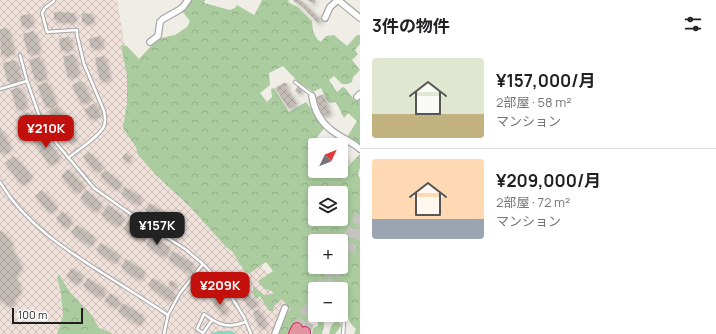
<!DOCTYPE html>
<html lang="ja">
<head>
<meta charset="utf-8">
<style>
	body { margin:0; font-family:Manrope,"Noto Sans JP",sans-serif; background:#f6f6f6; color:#202124; height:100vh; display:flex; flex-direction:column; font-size:15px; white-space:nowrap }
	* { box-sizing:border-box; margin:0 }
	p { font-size:13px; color:#757577 }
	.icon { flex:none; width:22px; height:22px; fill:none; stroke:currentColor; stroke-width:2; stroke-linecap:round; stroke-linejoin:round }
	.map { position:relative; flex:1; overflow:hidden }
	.panel { display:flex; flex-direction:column; background:#fff; width:356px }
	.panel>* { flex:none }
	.needle { width:26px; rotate:47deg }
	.controls { position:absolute; left:308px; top:138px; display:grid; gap:8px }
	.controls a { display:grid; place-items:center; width:40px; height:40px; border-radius:4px; background:#fff; box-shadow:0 2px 6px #0003; font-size:20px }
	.scale { position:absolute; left:12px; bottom:10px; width:71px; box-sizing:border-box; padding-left:4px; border:2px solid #1f1f1f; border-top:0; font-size:11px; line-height:14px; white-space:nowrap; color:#1f1f1f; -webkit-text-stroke:3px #fff; paint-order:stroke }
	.price { position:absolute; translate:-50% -34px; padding:0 9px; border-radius:8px; background:#c2110c; color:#fff; font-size:13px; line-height:26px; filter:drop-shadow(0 1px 2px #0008) }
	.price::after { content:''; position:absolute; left:50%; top:24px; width:12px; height:9px; margin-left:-6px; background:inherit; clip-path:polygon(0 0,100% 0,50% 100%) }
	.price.current { background:#222; color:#fff }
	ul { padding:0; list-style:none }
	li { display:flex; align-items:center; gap:12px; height:100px; padding:0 12px }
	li+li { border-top:1px solid #e0e0e0 }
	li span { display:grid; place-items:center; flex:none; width:112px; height:80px; border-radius:4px; color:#555 }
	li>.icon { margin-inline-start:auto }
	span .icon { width:48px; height:48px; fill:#fffc; stroke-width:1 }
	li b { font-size:17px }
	h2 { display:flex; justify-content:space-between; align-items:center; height:48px; padding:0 12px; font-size:17px }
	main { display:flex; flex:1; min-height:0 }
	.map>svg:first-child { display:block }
	.military { fill:url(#military-cross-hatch) }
	.forest { fill:url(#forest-crowns); fill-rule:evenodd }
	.pitch { fill:#89d9bc }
	.building { fill:url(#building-cross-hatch); filter:url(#shadow) }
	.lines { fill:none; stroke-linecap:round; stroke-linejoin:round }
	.motorway-tunnel { stroke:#c5c4be; stroke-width:10; stroke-dasharray:10 5; stroke-linecap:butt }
	.service-casing { stroke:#a6a6a6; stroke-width:4.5 }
	.minor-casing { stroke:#a6a6a6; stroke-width:8 }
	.motorway-casing { stroke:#d03064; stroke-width:12 }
	.service { stroke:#fff; stroke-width:2.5 }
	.minor { stroke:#fff; stroke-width:5.5 }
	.motorway { stroke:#e293a0; stroke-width:10 }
</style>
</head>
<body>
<main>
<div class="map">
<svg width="360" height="334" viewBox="0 0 360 334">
	<defs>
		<pattern id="military-cross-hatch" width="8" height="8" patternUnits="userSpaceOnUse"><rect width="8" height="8" fill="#f0e1db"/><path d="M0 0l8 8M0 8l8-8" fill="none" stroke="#cdc1bc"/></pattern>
		<pattern id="forest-crowns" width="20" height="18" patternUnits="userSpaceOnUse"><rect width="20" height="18" fill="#aacc9e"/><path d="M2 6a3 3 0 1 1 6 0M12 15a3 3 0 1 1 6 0" fill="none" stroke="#92af88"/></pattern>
		<pattern id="building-cross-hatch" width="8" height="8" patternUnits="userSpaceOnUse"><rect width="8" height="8" fill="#c4bcb6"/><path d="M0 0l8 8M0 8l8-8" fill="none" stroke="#a8a19c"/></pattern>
		<filter id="shadow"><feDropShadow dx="2" dy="2" stdDeviation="2" flood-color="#0004"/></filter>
	</defs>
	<rect width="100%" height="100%" fill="#efede6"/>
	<path class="military" d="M0,0H117L128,65L223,212L293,308L284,334H0Z"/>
	<path class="forest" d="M191,0H205L204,3L230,10L235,8L237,5L254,15L257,10L262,0H289L288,2L299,8L312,21L313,31L317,39L321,42L326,36L334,35L347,46L357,35H360V44L355,50L358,54L352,60L360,70L353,77L352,82L348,84H342L334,76L329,80L337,92L343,87L346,89L355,101L360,97V145L347,137L357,121L348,113L344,118L336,102L330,103L327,100L321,88L313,92L298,82L283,66L269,73L270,85L260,93L267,102L272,97L271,89L274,88L289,112L306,102L325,127L311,145L310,151L315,154V171H337L342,174L353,161L360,154V167L358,175L360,179V334H354L356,329C346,320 348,317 348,304L343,300L341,301V289H315V307L314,305L307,307L308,321L305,330L292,325L288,334H276L284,318L290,309L282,299L274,306L273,311H269L260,296L256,299L253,294V286L264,295L273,294L272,291L265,289L258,281L273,271L266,262L250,273L245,272L232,251L226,247L192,209L156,175L138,155L136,147L123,128L127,103V76L121,45L127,46L139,59L152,45L161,38L175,35L187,27L190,21L182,11ZM315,193H341V219H315ZM315,241H341V267H315Z
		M59,275L70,292L90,313L99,328L112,333V334H57L63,315L61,293L57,277Z
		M317,315H323L324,326L322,334H312L313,328L318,326Z
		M338,318L341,326L335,334H329L331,326Z"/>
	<path class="pitch" d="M218,331H232L236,334H210Z"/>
	<path class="building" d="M294,0H300L303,2L321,20L318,23L301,5L293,1Z
		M307,0H316L314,4Z
		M54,12L74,13V21L54,20Z
		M82,13L92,14V22H82Z
		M30,14L32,24L22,26L20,16Z
		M7,28L13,52L1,55L0,29Z
		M34,31L39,51L28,53L23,34Z
		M100,36L102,46L91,48L89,39Z
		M69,37L71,48L61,50L59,39Z
		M73,54L78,74L68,77L63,57Z
		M104,56L109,79L100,80L95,58Z
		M40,57L45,77L35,80L29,60Z
		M15,60L20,79L8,82L3,63Z
		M81,81L90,98L81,103L72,85Z
		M47,82L55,103L46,107L37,86Z
		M284,83H287V86L286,87L297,103L289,109L275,88Z
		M298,86L302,89L300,94L295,91Z
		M20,87L26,106L17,109L11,90Z
		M324,94L330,114L322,116L316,97Z
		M94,103L100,113L91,119L84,110Z
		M57,106L67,123L58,128L49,111Z
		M28,112L38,130L29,135L19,117Z
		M0,127L10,148L1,153L0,150Z
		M70,129L76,138L70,142L64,133Z
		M43,134L59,157L49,164L33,141Z
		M89,152L102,166L95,171L83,157Z
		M126,153L131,157L127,162L122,158Z
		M341,154L348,159L341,169Z
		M14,156L31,176L21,184L5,163Z
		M68,169L83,185L75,192L61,176Z
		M105,170L121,183L115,189L100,176Z
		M125,187L141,197L137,204L121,194Z
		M42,190L56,206L49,212L35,196Z
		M86,190L101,203L94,211L80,198Z
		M150,203L170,217L165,224L145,210Z
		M108,205L123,216L117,225L101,215Z
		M63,211L71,220L64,227L56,218Z
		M129,220L147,231L141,241L123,229Z
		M77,225L94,237L89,245L71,232Z
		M2,231L11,242L9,245L21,266L13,276L19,284L17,286L20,290L14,297L12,295L11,296L14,300L8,306L2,300L0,302V232Z
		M151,236L169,247L163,256L146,245Z
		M101,243L119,255L114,262L96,250Z
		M173,251L193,264L188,272L168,259Z
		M126,259L144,271L139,279L121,267Z
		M72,268L82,275L76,283L66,276Z
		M234,272L243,285L238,289L228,275Z
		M88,278L104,289L100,297L83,286Z
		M153,278L174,293L169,300L148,285Z
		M171,280L176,284L173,288L168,284Z
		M110,293L119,300L114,307L104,301Z
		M248,293L252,299L254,298L257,303L249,308L243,297Z
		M218,297L227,310L222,314L212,302Z
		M123,303L143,316L138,324L118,311Z
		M259,309L266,325L259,327L253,312Z"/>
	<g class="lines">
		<path class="motorway-tunnel" d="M341,250L360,215
			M341,265L360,230
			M319,289L331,267
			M328,289L340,267
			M297,328L315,296
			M305,332L315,312"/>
		<g class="service-casing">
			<path id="service" d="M54,1L45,8L42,13L47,32L77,30V35L84,64L104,111C105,116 106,121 104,126C100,136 78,150 68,158
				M20,55L27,81L39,115L57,144L94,188L132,215L185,249L203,264L218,280L229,293L244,317L251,334
				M295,82L312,95
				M0,89L27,81
				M0,182C24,223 66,250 104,274C126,288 147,301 168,315
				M341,309C344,316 344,327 343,334
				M212,320L203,333L197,329L204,314C218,325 229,329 245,322
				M164,334L168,315L180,293L203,264"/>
		</g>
		<g class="minor-casing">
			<path id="minor" d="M338,0L360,18
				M325,18L330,7L338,0
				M150,42L158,36L160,22L163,19L179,10L183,7L188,0
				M312,96C314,109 320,121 330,129C339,137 351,141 360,149
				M357,97L360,94
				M275,334L285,308"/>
		</g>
		<g class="motorway-casing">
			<path id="motorway" d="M294,334L297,328
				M304,334L305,332"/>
		</g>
		<use href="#service" class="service"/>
		<use href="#minor" class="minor"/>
		<use href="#motorway" class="motorway"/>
	</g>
</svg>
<div class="controls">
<a><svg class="needle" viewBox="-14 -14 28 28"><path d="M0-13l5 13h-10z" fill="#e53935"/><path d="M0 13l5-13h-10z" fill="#757577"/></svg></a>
<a><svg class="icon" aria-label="layers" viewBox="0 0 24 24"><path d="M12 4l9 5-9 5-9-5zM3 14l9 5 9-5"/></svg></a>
<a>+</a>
<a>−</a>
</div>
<div class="scale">100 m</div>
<b class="price" style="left:46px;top:149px">¥210K</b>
<b class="price current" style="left:157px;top:246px">¥157K</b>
<b class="price" style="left:220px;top:306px">¥209K</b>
</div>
<section class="panel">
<h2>3件の物件<svg class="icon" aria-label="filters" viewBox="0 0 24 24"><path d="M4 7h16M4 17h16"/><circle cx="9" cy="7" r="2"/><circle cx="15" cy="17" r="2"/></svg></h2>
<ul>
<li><span style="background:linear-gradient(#dfe7d0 70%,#c2b280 0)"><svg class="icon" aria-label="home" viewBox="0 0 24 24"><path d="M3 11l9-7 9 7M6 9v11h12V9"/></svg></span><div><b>¥157,000/月</b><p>2部屋 · 58 m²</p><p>マンション</p></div></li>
<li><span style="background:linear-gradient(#ffd9b3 75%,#9aa5b1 0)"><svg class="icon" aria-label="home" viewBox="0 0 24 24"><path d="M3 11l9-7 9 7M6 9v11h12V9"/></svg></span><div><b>¥209,000/月</b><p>2部屋 · 72 m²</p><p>マンション</p></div></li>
</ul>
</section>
</main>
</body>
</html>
